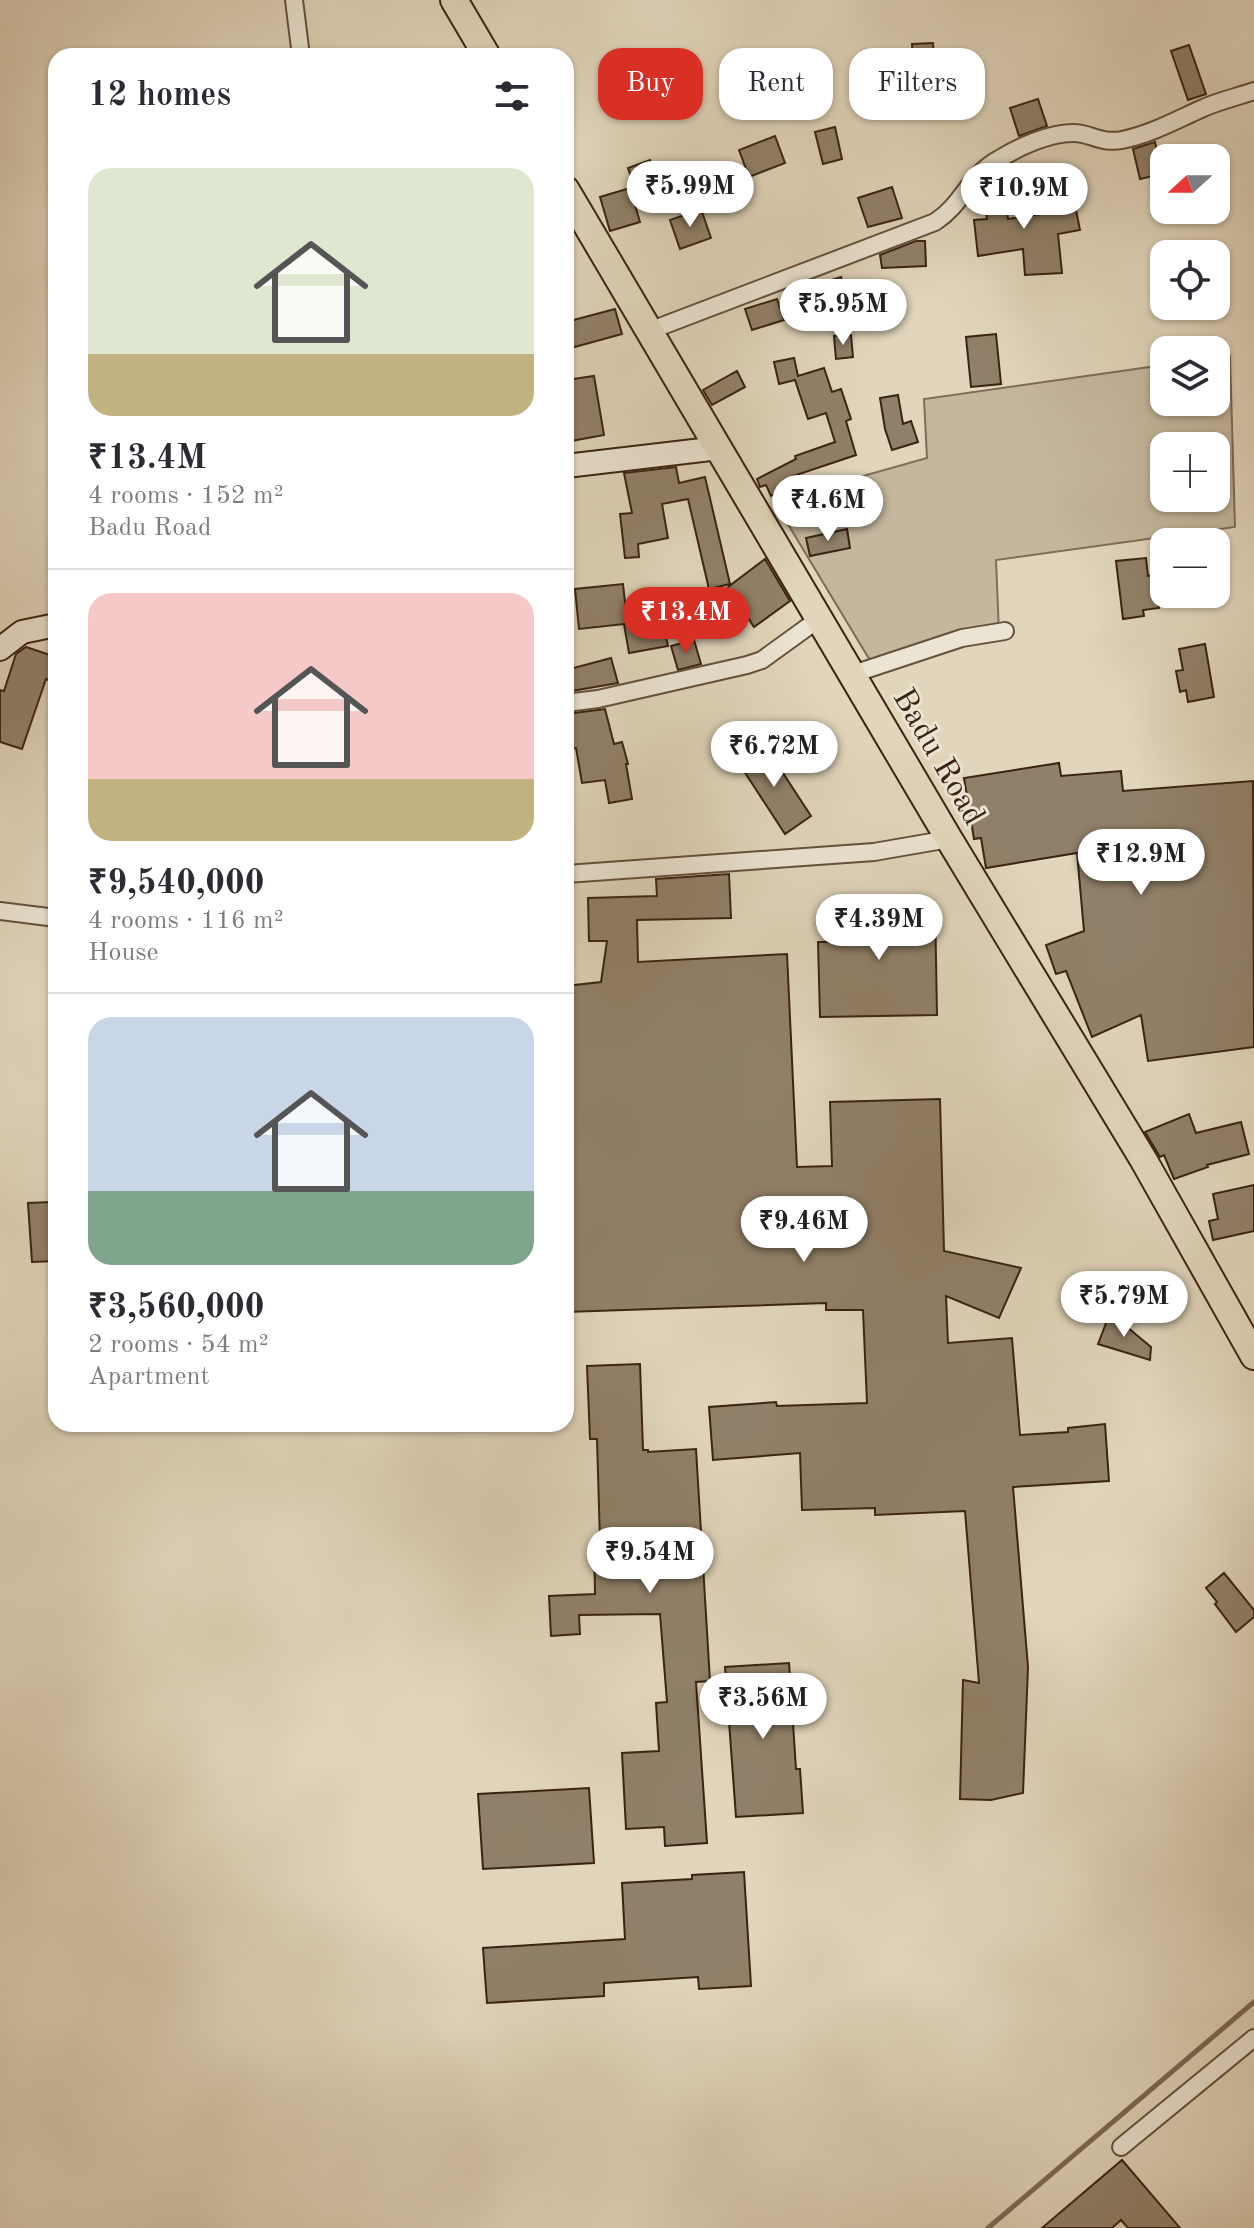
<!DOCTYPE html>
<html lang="en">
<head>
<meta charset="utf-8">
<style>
	body { margin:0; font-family:"Old Standard TT",serif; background:#f2f2f3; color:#2b2b33; height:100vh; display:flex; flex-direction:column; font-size:30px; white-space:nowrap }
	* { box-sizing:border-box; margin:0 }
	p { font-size:26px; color:#7c7c81 }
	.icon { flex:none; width:44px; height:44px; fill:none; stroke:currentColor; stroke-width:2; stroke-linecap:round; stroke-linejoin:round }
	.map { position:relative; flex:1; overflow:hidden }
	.details { position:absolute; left:48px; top:48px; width:526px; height:1384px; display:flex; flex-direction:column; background:#fff; border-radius:24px; box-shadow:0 2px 6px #0004 }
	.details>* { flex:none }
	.banner { position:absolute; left:598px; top:48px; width:536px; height:72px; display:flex; gap:16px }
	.needle { width:52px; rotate:249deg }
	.buttons { position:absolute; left:1150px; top:144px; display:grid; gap:16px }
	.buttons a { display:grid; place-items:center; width:80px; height:80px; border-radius:16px; background:#fff; box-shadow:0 2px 6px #0004; font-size:40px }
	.price { position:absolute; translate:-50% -68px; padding:0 18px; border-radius:28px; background:#fff; color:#222; font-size:26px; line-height:52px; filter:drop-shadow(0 2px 4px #0008) }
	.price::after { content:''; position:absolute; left:50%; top:48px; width:24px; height:18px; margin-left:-12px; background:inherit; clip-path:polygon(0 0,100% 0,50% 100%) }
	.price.selected { background:#d93025; color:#fff }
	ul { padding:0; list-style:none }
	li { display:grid; align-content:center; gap:16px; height:424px; padding:0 40px }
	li+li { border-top:2px solid #e1e1e2 }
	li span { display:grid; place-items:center; height:248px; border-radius:24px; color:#555 }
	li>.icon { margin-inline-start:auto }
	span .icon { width:144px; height:144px; fill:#fffc; stroke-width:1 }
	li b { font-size:34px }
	h2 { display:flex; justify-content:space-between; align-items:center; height:96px; padding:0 40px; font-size:34px }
	.tag { padding:0 28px; border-radius:24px; background:#fff; box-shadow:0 2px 6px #0004; font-size:28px; line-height:72px }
	.tag.selected { background:#d93025; color:#fff }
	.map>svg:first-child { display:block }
	.green { fill:#c5b79e; stroke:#806d57; stroke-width:2; fill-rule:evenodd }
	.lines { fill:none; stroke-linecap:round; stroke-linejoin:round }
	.stream { stroke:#7c6954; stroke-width:5 }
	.building { fill:#918069; stroke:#3a2310; stroke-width:2 }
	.street-casing { stroke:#64503b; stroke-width:20 }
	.secondary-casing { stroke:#3a2310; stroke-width:26 }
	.primary-casing { stroke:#3a2310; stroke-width:30 }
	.street { stroke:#ece4d3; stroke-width:16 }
	.secondary { stroke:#ece4d3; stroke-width:22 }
	.primary { stroke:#e1d5bb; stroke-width:26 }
	.labels { text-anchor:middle; stroke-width:6; stroke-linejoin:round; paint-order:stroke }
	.street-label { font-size:32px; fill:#3a2310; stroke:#ece4d3 }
</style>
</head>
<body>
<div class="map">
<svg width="1254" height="2228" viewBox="0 0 1254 2228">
	<rect width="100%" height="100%" fill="#e1d5bb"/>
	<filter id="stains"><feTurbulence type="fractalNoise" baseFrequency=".0025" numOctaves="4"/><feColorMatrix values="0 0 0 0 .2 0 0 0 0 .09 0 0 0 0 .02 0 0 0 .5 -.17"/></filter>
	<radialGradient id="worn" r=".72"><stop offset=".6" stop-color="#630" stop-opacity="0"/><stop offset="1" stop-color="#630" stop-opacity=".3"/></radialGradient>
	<path class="green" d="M1230,356L1235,527L996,560L999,633L871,662L774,501L927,458L924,399L1164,365V402H1216V358ZM1164,446H1216V498H1164Z"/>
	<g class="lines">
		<path class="stream" d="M988,2228L1254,2002"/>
	</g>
	<path class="building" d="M933,43L935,75L914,77L912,44Z
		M1189,45L1206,94L1188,100L1171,51Z
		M1038,99L1047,126L1019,136L1010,108Z
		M835,127L842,159L823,164L815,132Z
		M775,136L785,163L749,177L739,150Z
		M1155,142L1162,174L1140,179L1133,149Z
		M650,160L658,182L636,190L628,168Z
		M1002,170L1008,219L1054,212L1052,204L1074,200L1080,230L1058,234L1062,273L1025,275L1023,249L978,256L974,220L987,219L982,187Z
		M892,187L902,218L868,227L858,198Z
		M630,188L640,222L610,231L600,197Z
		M701,209L711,238L680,249L670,220Z
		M916,241H925L926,266L882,268L880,255Z
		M841,277L849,301L824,310L816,285Z
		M777,299L784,320L752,330L745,309Z
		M615,309L622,334L571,348L566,322Z
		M996,334L1001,384L971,387L966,337Z
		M851,335L853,357L836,359L834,336Z
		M794,358L798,376L824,368L832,392L841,389L851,419L846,421L856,455L793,476L796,483L771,496L766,485L760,487L757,479L796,459L795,456L835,442L826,413L808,419L795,380L779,384L774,362Z
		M737,371L745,387L712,405L703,390Z
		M594,376L604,435L566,442V380Z
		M898,395L903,424L911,421L918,442L892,450L885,429L880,398Z
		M676,467L679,483L705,477L730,584L709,589L688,499L662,504L668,538L638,544L639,557L625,558L620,514L632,513L624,473Z
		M847,529L850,548L810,556L806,538Z
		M1146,558L1148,576L1164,574V589H1157L1159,608L1143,610L1144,616L1123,619L1116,561Z
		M765,559L790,601L754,627L728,587Z
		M623,584L626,611L659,604L668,646L629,653L624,624L579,629L575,589Z
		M694,640L701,664L678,670L671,646Z
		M1205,644L1214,697L1188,702L1186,690L1180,692L1176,671L1183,670L1179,649Z
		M26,647L56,657V683L46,679L22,749L0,742V690L4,691L16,654Z
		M611,658L618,683L566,692V670Z
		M605,709L614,744L622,742L628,764H626L632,799L609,803L605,780L582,783L576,748L566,749V714Z
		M764,744L811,816L785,834L738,762Z
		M1059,763L1061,776L1121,771L1123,791L1253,781L1254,1047L1148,1061L1141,1015L1092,1037L1066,971L1056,974L1046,945L1084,931L1077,853L986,868L981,838L974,839L964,778Z
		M729,874L731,918L637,920L638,962L787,954L797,1167L832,1166L830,1102L940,1099L944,1251L1021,1268L999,1318L946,1296L948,1343L1012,1338L1020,1435L1068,1432V1428L1105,1424L1109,1481L1013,1487L1028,1667L1023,1793L991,1800L960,1799L963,1680L979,1683L965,1511L875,1515V1508L802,1510L800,1453L713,1460L709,1407L776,1402L777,1406L867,1403L863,1310H826V1303L566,1312V986L601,982L607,941H589L588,898L657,896L656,879Z
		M935,904L937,1015L820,1017L818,942H829L827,909Z
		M1189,1114L1196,1133L1241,1122L1249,1154L1207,1165L1208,1167L1174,1179L1164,1155L1160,1157L1145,1132Z
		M1254,1185V1231L1213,1240L1209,1221L1218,1219L1213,1194Z
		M52,1202V1204H56V1261L32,1262L28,1203Z
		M1110,1313L1151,1347L1150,1360L1098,1344Z
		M640,1364L643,1450H648V1452L696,1449L710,1681L696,1682L707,1843L665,1846L664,1827L626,1829L622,1753L659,1751L656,1703L667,1702L660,1614L579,1615L580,1634L551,1636L549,1596L595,1594L594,1541H600L597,1439H590L587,1366Z
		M1224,1573L1254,1610V1617L1236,1632L1215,1604L1217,1602L1206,1588Z
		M789,1663L796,1769H800L803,1813L736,1817L725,1667Z
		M589,1788L594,1863L483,1869L478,1794Z
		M744,1872L751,1986L699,1989L698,1977L604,1983V1996L487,2003L483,1948L625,1939L622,1883L692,1879V1875Z
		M1122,2160L1180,2228H1128L1121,2220L1112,2228H1042Z"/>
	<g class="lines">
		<g class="street-casing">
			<path id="street" d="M294,0L301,56
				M649,331L935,222C964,203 968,176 999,159C1021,146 1048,133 1074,133C1090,133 1101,144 1122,140C1151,134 1174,121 1201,109C1218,101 1237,97 1254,91
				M853,674L962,638L1005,631
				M566,703L598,699L747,665L762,660L820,618
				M566,874L874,852L949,839
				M0,911L56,918
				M1121,2147L1254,2038"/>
		</g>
		<g class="secondary-casing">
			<path id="secondary" d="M566,466L719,448
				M0,649L22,632L56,625"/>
		</g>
		<g class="primary-casing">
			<path id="primary" d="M454,0L487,56
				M566,190L949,839L1143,1159L1254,1356"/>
		</g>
		<use href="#street" class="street"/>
		<use href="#secondary" class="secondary"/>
		<use href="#primary" class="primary"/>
	</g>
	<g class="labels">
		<g class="street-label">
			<text transform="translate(940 756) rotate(60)" y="11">Badu Road</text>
		</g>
	</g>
	<rect width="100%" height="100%" filter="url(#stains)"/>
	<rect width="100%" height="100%" fill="url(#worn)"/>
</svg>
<div class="buttons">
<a><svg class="needle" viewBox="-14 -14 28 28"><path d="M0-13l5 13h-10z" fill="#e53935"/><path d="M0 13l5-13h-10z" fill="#7c7c81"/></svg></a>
<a><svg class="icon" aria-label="locate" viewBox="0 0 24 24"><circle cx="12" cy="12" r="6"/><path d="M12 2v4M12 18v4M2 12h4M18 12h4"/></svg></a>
<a><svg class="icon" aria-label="layers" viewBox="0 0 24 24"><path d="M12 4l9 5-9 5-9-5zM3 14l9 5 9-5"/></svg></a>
<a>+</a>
<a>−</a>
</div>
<b class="price" style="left:690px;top:229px">₹5.99M</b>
<b class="price" style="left:1024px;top:231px">₹10.9M</b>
<b class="price" style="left:843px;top:347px">₹5.95M</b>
<b class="price" style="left:828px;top:543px">₹4.6M</b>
<b class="price selected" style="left:686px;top:655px">₹13.4M</b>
<b class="price" style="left:774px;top:789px">₹6.72M</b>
<b class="price" style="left:1141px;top:897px">₹12.9M</b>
<b class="price" style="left:879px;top:962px">₹4.39M</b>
<b class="price" style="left:804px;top:1264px">₹9.46M</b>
<b class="price" style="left:1124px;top:1339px">₹5.79M</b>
<b class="price" style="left:650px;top:1595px">₹9.54M</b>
<b class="price" style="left:763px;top:1741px">₹3.56M</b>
<div class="banner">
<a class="tag selected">Buy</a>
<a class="tag">Rent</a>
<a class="tag">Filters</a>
</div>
<section class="details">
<h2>12 homes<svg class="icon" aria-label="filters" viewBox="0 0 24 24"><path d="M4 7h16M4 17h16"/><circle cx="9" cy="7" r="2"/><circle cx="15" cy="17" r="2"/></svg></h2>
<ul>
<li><span style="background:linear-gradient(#dfe7d0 75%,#c2b280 0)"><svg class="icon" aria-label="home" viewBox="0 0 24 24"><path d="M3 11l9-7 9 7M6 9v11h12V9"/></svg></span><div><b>₹13.4M</b><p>4 rooms · 152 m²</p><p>Badu Road</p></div></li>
<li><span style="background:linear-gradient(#f6c9c9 75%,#c2b280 0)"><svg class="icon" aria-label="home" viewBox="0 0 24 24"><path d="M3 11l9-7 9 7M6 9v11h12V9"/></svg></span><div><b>₹9,540,000</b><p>4 rooms · 116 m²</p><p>House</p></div></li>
<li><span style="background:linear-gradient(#c9d6e8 70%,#7fa58c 0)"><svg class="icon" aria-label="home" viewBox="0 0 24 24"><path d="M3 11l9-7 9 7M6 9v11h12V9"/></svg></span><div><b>₹3,560,000</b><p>2 rooms · 54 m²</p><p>Apartment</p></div></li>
</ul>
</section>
</div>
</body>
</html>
